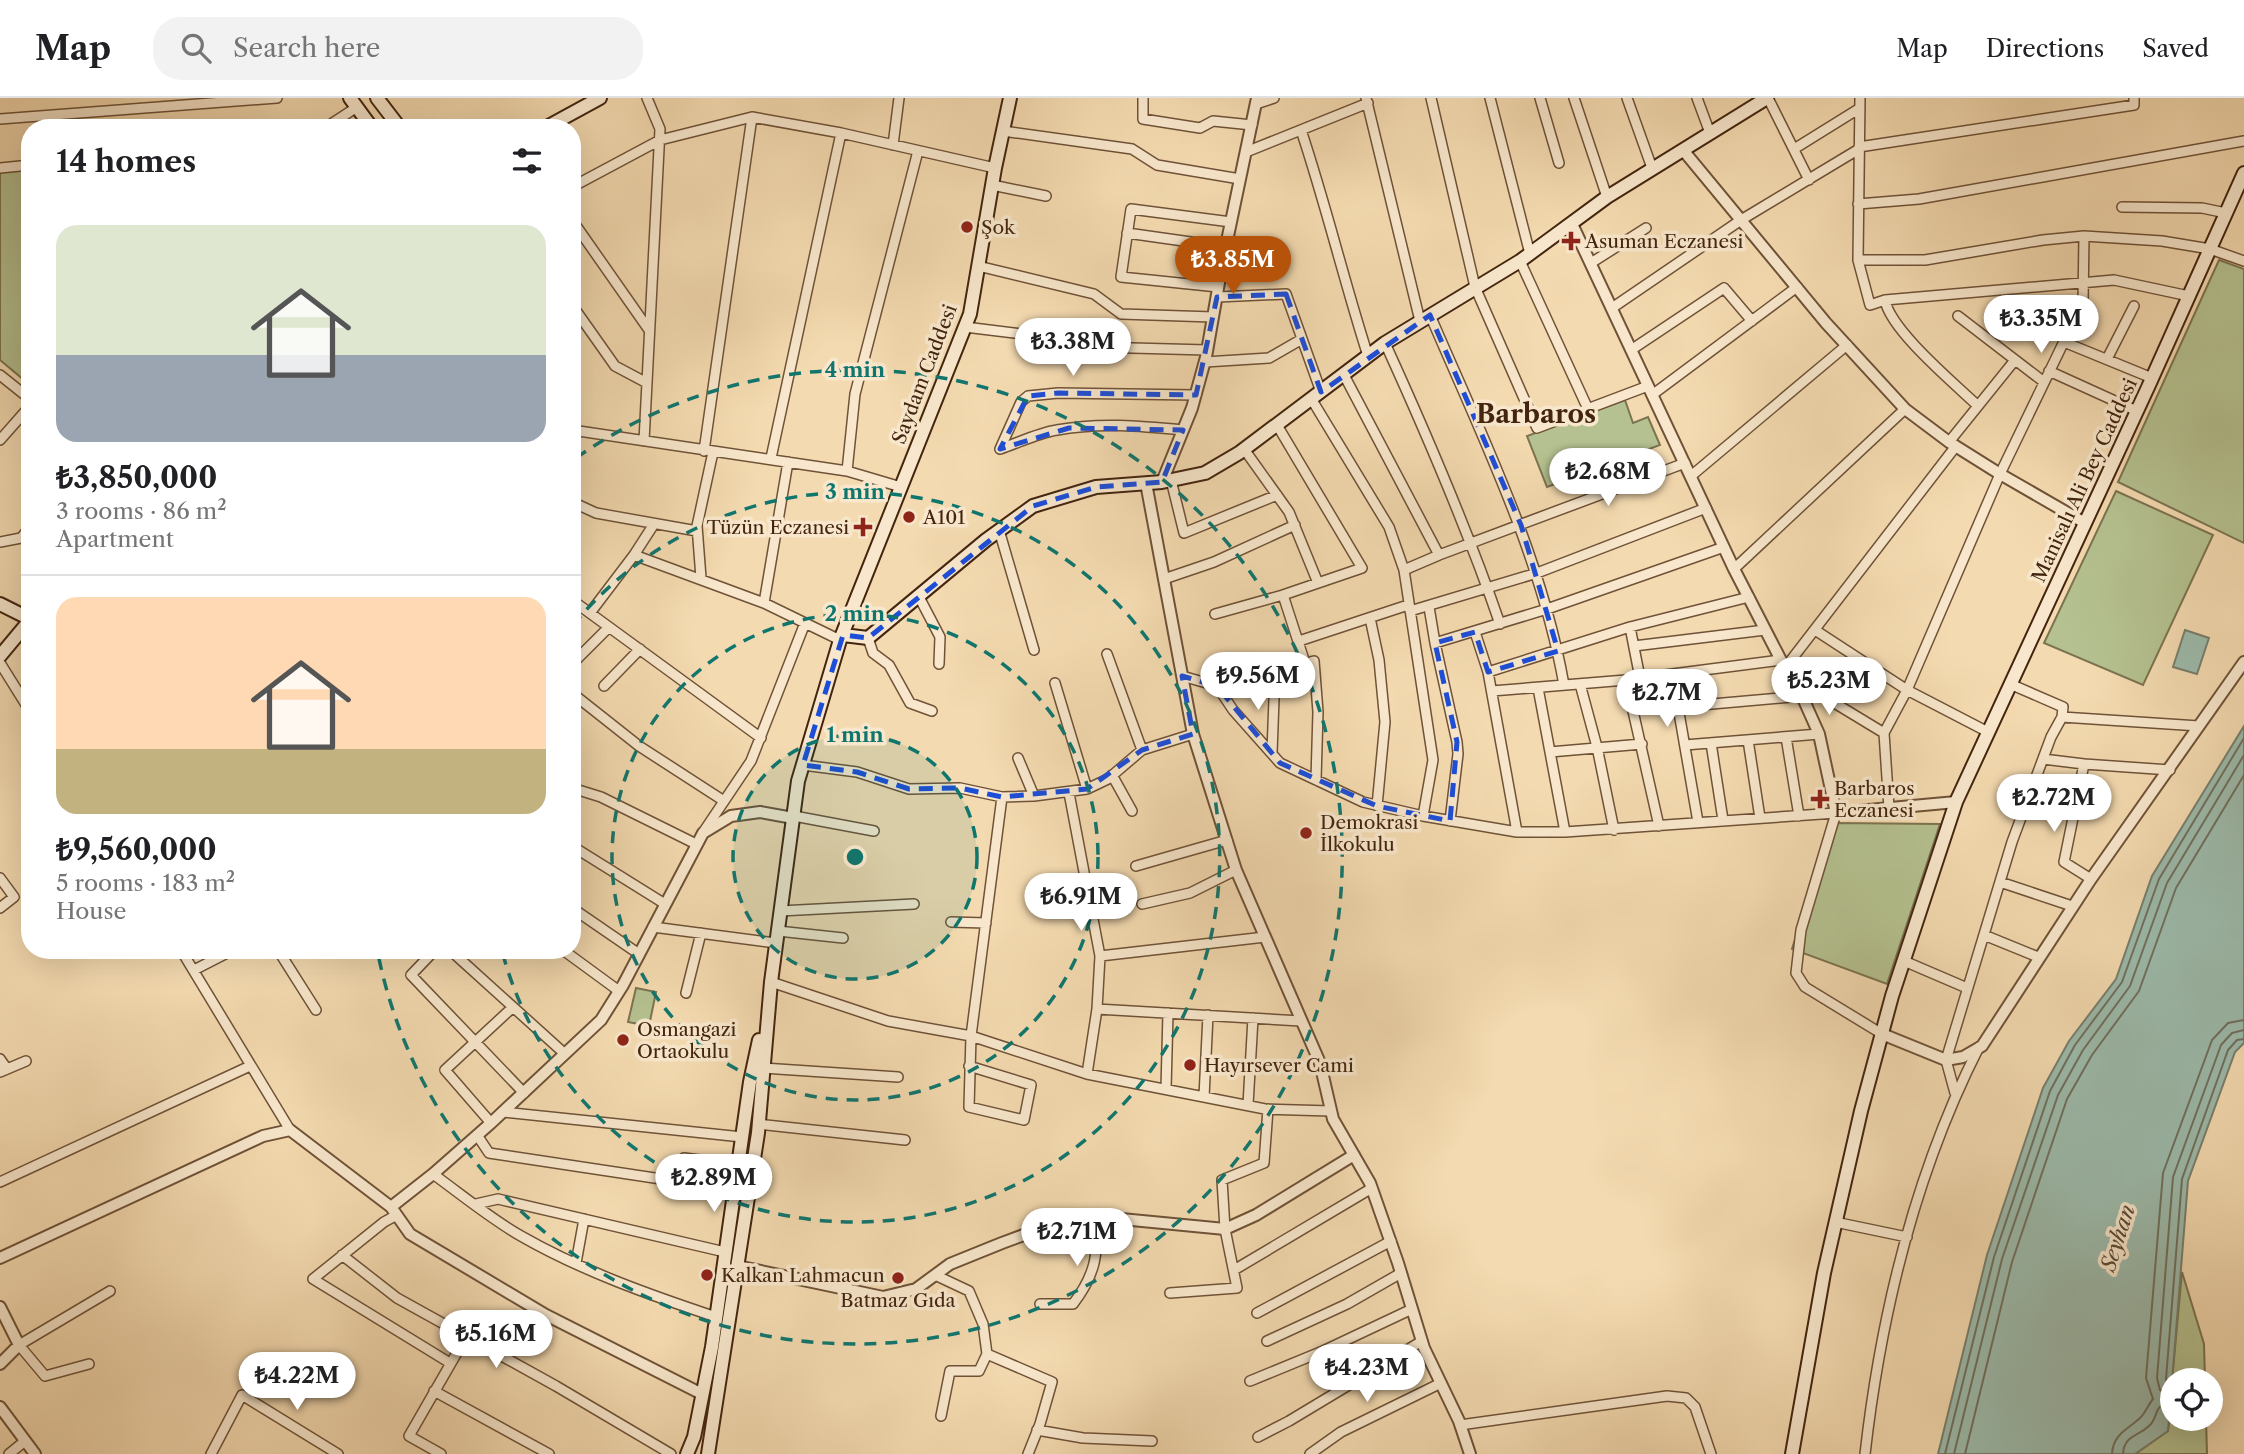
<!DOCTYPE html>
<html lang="en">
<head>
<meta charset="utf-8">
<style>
	body { margin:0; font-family:"Libre Caslon Text",serif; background:#f2f2f2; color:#202124; height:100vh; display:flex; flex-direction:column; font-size:26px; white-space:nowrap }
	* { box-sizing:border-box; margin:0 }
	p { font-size:23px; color:#757577 }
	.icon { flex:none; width:38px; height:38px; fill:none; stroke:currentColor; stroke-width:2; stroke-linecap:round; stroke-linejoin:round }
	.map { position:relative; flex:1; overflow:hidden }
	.drawer { position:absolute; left:21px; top:21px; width:560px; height:840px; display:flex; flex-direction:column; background:#fff; border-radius:28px; box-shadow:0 7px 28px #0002 }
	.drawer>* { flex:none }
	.buttons { position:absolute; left:2160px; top:1270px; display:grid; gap:14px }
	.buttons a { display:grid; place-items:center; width:63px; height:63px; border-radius:50%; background:#fff; box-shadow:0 7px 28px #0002; font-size:35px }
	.price { position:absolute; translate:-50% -60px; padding:0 16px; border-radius:24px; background:#fff; color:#222; font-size:23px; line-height:46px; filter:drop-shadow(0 2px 4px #0008) }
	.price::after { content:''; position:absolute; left:50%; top:42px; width:21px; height:16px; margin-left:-10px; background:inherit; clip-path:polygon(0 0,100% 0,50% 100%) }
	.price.active { background:#b45309; color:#fff }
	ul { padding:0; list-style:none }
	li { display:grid; align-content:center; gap:14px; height:371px; padding:0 35px }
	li+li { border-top:2px solid #e0e0e0 }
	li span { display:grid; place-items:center; height:217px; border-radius:21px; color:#555 }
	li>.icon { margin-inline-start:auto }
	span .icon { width:126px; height:126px; fill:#fffc; stroke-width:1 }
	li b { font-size:30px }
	h2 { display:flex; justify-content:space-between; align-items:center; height:84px; padding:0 35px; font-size:30px }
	header { display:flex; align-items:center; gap:42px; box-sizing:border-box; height:98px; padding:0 35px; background:#fff; border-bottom:2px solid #e0e0e0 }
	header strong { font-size:33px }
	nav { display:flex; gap:38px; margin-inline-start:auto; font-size:24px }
	.search { width:490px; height:63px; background:#f2f2f2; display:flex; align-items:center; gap:18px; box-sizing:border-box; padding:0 24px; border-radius:28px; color:#757577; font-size:26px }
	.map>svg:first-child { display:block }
	.green { fill:#b5c190; stroke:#7c7350; stroke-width:2 }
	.water { fill:#9cbbac; stroke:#787f6d; stroke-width:2 }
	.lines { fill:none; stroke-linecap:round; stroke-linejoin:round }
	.shore { stroke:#70705e; stroke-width:2 }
	.minor-casing { stroke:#6f5237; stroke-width:12 }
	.tertiary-casing { stroke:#6f5237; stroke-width:14 }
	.secondary-casing { stroke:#43250f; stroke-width:16 }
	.minor { stroke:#f8e7cc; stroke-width:9 }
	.tertiary { stroke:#f8e7cc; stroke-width:10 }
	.secondary { stroke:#f8e7cc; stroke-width:12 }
	.marked { fill:none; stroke:#1d4ed8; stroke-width:5; stroke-dasharray:14 9; stroke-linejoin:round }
	.ring { fill:none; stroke:#0f766e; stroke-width:3.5; stroke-dasharray:12 9 }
	.poi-dot { fill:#8f2418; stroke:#f8e7cc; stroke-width:2.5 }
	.labels { text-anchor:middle; stroke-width:7; stroke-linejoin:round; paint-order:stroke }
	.poi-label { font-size:19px; fill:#43250f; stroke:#f8e7cc; text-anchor:start }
	.street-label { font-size:19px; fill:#43250f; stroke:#f8e7cc }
	.water-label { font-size:21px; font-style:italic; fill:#594a36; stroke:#f8e7cc }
	.district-label { font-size:26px; font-weight:bold; fill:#43250f; stroke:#f8e7cc }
	.centre { fill:#0f766e; stroke:#f8e7cc; stroke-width:3.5 }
	.ring-label { font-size:21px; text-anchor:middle; font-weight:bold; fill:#0f766e; stroke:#f8e7cc; stroke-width:7; stroke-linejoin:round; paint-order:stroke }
</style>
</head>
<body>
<header>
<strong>Map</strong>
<div class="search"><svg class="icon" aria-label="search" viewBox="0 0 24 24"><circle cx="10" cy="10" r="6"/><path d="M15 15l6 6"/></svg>Search here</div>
<nav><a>Map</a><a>Directions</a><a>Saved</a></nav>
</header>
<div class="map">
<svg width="2244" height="1356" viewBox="0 0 2244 1356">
	<rect width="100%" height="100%" fill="#f4dab0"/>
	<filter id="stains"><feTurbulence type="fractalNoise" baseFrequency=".00286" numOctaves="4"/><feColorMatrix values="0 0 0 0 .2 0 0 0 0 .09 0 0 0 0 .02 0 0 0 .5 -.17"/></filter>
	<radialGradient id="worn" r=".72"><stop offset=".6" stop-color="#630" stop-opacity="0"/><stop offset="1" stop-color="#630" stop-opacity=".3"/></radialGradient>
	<path class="green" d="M30,67V287L0,262V70Z
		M2219,162L2244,171V445L2118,384Z
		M1625,302L1633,325L1648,319L1660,347L1547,389L1527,338Z
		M2116,393L2213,437L2143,587L2044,545Z
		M1836,725L1940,726L1887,886L1792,851L1827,741Z
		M636,890L656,894L649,928L628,924Z
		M2182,1174L2204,1246L2205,1283H2172Z
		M2172,1291V1321H2206L2207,1356H2135L2168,1333Z"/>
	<path class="water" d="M2185,532L2209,540L2197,576L2173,569Z
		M2244,628V945L2235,954L2188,1083L2168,1333L2135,1356H1938L1987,1157L2043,990L2069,943L2116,881L2152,778Z"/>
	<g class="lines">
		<path class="shore" d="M2172,1289L2167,1286L2166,1281L2182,1081L2228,952L2237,942L2244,941
			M2172,1298L2160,1292L2157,1280L2173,1079L2221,947L2232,935L2244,932
			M1945,1356L1994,1159L2050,993L2075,947L2122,884L2159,781L2244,640
			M1954,1356L2002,1161L2058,997L2083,952L2130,888L2167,785L2244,657
			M1965,1356L2012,1164L2067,1001L2092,957L2139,893L2176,790L2244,677
			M2112,1356C2113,1336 2127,1332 2140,1320C2145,1316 2148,1307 2153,1301L2146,1280L2163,1075L2212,942L2228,925L2244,922
			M2123,1356C2124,1334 2145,1338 2153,1323C2159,1312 2155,1307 2172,1305"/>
		<g class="minor-casing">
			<path id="minor" d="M1143,0V21L1200,30L1213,23L1252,27
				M1366,0L1420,223
				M1431,0L1475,189L1537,330L1648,288
				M1490,0L1530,156
				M1540,0L1559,65
				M1574,0L1607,99
				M1627,0L1652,70
				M1697,0L1710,35
				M1768,0L1809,82
				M1860,0L1858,162L1870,207L1885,202L2114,182L2189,198
				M1256,6L1274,0
				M0,21L277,0
				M325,30L357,9
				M1301,32C1326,107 1344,183 1368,258
				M1003,33L1132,51L1157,67L1240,81
				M893,47L899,0
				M1859,49L2134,7V0
				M1794,51L1860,10
				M1246,54L1368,5
				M0,70L30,67
				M992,87L1046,98
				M572,89L660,42L752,19L841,35L995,70
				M1858,106L1919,101L2244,43
				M2122,109L2202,110L2226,115
				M572,122L649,232
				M1127,135L1226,149
				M1858,162H1925L2043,142L2084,138L2162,143L2210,151L2244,163
				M1520,163L1588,311
				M1591,165L1646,130
				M978,168L1094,196L1121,216L1213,219
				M1218,189L1121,179L1131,111L1231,124
				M1217,199L1286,196L1321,294
				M1885,202C1890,232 1955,286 1978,308
				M572,207L615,268L647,285
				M1612,210L1741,122L1859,51
				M1430,217C1482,338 1541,457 1564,587
				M1958,218L2044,284
				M965,229L1039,238L1095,249L1207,252
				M2064,244L2152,280
				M1385,245C1427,337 1467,430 1500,526
				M1631,252L1724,190L1752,223
				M2107,261L2134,208
				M1205,264L1269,260L1302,241
				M2049,273L2137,313
				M0,277L30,301
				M1344,277L1439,457
				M1652,297L1797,189
				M1312,302L1389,429L1404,472L1433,662L1423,718
				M1277,327L1362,470L1318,485
				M572,332L847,373L901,389
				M0,342L30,308
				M644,343L660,31L647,0
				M1949,344L2015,262
				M1000,351L1021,304L1028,298L1058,295L1196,297
				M1000,351C1018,345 1038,335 1057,332C1098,324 1142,328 1183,332
				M1244,351L1289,414L1318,485L1283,497L1305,565
				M704,353L752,19
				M771,360L841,35
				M847,373L855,296L918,53
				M1691,378L1847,247
				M1171,382L1184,435L1277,397
				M572,404L596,415L697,433
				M999,432L1034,552
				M0,444L21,440L30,429
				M634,457L764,505L840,542
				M1734,471L1905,311
				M1404,472L1439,457L1685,365
				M701,480L697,428L713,354
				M1164,481L1214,464L1295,427
				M918,497L940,539L939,566
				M572,502L761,640
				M764,505L788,364
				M1429,509L1435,545L1457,644L1458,656L1450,723
				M1410,513L1537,475L1706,410
				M590,515L634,457L654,426
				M1215,516L1283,497
				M1370,520L1379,562L1385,624L1377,708
				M1630,529L1640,580
				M22,532L30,542
				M1815,532L1907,592L1988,634
				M1475,534L1488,574L1517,734
				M868,540L873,555L889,567L910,605L932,613
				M1299,543L1408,507
				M1435,545L1547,511L1724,449
				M1634,548L1765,532
				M1107,556L1142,652
				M0,565L30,613
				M572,566L609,529
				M1785,570L1956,348
				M1488,574L1630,529L1749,499
				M1182,578L1217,588L1233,612L1280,665L1363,704L1423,718L1517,734H1565L1836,715L1801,832L1796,875L1805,889L1882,936
				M1790,578L1884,635
				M1626,582L1659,728
				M1055,585L1087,691
				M1580,586L1597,649L1614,732
				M604,588L640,551
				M1217,588L1314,563L1318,614L1316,682
				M1538,590L1565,734
				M1492,593L1626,582L1781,562
				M572,595L639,648L724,703
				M2062,619L2199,628
				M1786,639L1799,718
				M1748,642L1760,720
				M1711,645L1723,722
				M1685,647L1819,636
				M1550,654L1642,646
				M1272,655L1275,573
				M1018,660L1034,698
				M2043,661L2084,666L2170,672
				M2084,666L2064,764L2091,781
				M803,667L857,674L909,691L960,690L1002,699L1034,698L1087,691L1108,681L1142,652L1193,636
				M1112,677L1132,713
				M572,690L601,699L696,746
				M1069,695L1100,858L1097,911L1087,976
				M1889,710L1884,635L1907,592L2000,376L2083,204L2084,138
				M794,718L874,733
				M1698,724L1678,609L1802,598
				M704,733L751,663L805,525
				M572,748L665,806
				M1136,768L1227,742
				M0,780L14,799L0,810
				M2000,784L2072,808
				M1142,806L1190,795L1236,772
				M572,810L639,856
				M780,813L914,806
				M951,824L986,825
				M653,829L776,845
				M778,833L843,840
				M1984,837L2038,859
				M181,852L290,1032
				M278,852L316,912
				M435,852L411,877L524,995
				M450,852L565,956
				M563,852L619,893
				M1100,858L1265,839
				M1904,863L1967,890
				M194,872L233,852
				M771,884L888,923L971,938L1087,976L1265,1011L1331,1013
				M686,895L701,835
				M1097,911L1301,923
				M0,961L7,971
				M969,968L1031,987L1024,1022L969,1009L971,938L1002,699
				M763,970L898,979
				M0,974L26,963
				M1166,991L1168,915
				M1955,995L1946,962L2012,744L2051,639L2062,619L2063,609L2010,586
				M1204,999L1208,917
				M1248,1007L1253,920
				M503,1014L742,1039
				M491,1025L445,972L513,909
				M758,1026L905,1042
				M477,1037L489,1055L734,1092
				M684,1060L738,1067
				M433,1076C462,1097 491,1121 521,1138C582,1173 650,1197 716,1219
				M0,1084L250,968
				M476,1106L498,1101L725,1154
				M395,1118L384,1124L313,1181L450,1265
				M1835,1124L1907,1139
				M342,1157L397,1200L556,1288L671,1356
				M576,1165L584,1121
				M1234,1172L1372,1090
				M935,1177L969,1193L983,1226L987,1256L1052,1284L1040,1326L1028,1356
				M1170,1195L1237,1190L1225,1131L1222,1082L1264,1065L1268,1011
				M1040,1206H1073C1096,1176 1097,1158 1098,1121
				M1257,1215L1391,1143
				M1267,1243L1347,1206L1401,1175
				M89,1266L45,1278L19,1247L110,1193
				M1250,1283L1323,1253L1412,1211
				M434,1293L549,1356
				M941,1318L950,1273H979L987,1256
				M1460,1327L1667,1298L1686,1300L1695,1309L1711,1356
				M1037,1332L1083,1340L1152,1343
				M1258,1339L1289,1323L1422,1243
				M9,1356L25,1343
				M211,1356L242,1297L338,1356
				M441,1356L409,1338L466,1239
				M1310,1356L1341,1334L1441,1285
				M1865,1356C1881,1216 1915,1075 1979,949"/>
		</g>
		<g class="tertiary-casing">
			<path id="tertiary" d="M1683,52L1826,225L1905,311L1949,344L2000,376L2085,425
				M1572,126L1734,471L1785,570L1802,598L1819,636L1836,715L1956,704
				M1162,384L1192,310L1206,259L1223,162L1257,0
				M1146,385L1193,636L1236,772L1320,965L1333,1021L1370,1085L1398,1165L1424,1250L1459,1323L1470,1356
				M1882,936L1946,962L1963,959L1982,948L2091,781L2244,564
				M391,1109L410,1136L546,1217L702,1296
				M0,1160L263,1038L290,1032L391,1109L433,1076L491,1025L601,922L623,887L703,735L731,718L760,714L793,720
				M737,1168L883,1199L916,1191L950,1166L1002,1145L1048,1128L1076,1121L1111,1120L1225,1131L1256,1117L1354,1057
				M0,1209L19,1247L0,1266
				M0,1309L35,1356"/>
		</g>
		<g class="secondary-casing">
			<path id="secondary" d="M350,0L372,30
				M377,0L400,30
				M545,30L600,0
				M0,506L30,521
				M843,537L868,540L986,442L1033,408L1096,389L1162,384L1205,375L1239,355L1385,245L1520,163L1607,99L1767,0
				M0,558L30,522
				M687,1356L694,1339L712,1249L750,984L759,942
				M708,1356L758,1035L771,884L798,683L840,542L970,216L995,70L1010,0
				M1792,1356L1824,1175L1861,1013L1892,898L1956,704L2149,287L2244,75"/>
		</g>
		<use href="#minor" class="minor"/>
		<use href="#tertiary" class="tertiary"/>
		<use href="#secondary" class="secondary"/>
	</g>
	<path class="marked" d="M1286,196L1321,294L1430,217L1521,427L1558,553L1488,574L1475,534L1435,545L1457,644L1450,723L1377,708L1280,665L1217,588L1182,578L1193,636L1142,652L1087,691L1002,699L960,690L909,691L857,674L803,667L843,537L868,540L1033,408L1096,389L1162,384L1183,332L1069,330L1000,351L1028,298L1058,295L1196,297L1217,199Z"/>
	<circle cx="855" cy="759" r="122" fill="#0f766e" fill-opacity=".12"/>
	<g class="ring">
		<circle cx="855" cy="759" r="122"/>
		<circle cx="855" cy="759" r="243"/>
		<path d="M573 527A365 365 0 1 1 502 853"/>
		<path d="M576 360A487 487 0 1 1 378 856"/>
	</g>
	<g class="poi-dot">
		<circle cx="967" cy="129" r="7"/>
		<path d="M1567.5 132.5h7v7h7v7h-7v7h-7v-7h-7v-7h7z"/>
		<circle cx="909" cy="419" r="7"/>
		<path d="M859.5 418.5h7v7h7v7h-7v7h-7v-7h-7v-7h7z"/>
		<path d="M1816.5 690.5h7v7h7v7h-7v7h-7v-7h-7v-7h7z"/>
		<circle cx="1306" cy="735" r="7"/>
		<circle cx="623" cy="942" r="7"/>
		<circle cx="1190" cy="967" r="7"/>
		<circle cx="707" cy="1177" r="7"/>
		<circle cx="898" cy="1180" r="7"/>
	</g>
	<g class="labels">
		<g class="poi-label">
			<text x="981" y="136">Şok</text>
			<text x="1585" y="150">Asuman Eczanesi</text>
			<text x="923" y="426">A101</text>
			<text x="849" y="436" text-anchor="end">Tüzün Eczanesi</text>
			<text x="1834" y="697">Barbaros<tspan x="1834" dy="22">Eczanesi</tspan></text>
			<text x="1320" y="731">Demokrasi<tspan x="1320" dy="22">İlkokulu</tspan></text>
			<text x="637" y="938">Osmangazi<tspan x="637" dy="22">Ortaokulu</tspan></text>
			<text x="1204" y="974">Hayırsever Cami</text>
			<text x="721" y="1184">Kalkan Lahmacun</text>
			<text x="898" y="1209" text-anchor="middle">Batmaz Gıda</text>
		</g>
		<g class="street-label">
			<text transform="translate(924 276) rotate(-69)" y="7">Saydam Caddesi</text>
			<text transform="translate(2084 382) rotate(-65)" y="7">Manisalı Ali Bey Caddesi</text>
		</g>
		<g class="water-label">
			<text transform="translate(2118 1140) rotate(-72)" y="7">Seyhan</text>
		</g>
		<g class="district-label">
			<text x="1536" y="325">Barbaros</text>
		</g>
	</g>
	<circle cx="855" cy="759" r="10" class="centre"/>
	<g class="ring-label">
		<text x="855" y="279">4 min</text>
		<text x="855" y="401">3 min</text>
		<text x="855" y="523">2 min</text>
		<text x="855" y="644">1 min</text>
	</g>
	<rect width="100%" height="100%" filter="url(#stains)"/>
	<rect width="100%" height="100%" fill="url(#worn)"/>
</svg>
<div class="buttons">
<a><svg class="icon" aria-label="locate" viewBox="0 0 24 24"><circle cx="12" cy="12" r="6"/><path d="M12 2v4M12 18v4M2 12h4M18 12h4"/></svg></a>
</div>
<b class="price active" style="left:1233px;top:198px">₺3.85M</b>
<b class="price" style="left:2041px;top:257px">₺3.35M</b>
<b class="price" style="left:1073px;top:280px">₺3.38M</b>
<b class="price" style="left:1608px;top:410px">₺2.68M</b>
<b class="price" style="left:1258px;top:614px">₺9.56M</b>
<b class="price" style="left:1829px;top:619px">₺5.23M</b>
<b class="price" style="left:1667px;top:631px">₺2.7M</b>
<b class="price" style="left:2054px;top:736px">₺2.72M</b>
<b class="price" style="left:1081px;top:835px">₺6.91M</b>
<b class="price" style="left:714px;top:1116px">₺2.89M</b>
<b class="price" style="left:1077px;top:1170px">₺2.71M</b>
<b class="price" style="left:496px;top:1272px">₺5.16M</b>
<b class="price" style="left:1367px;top:1306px">₺4.23M</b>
<b class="price" style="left:297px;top:1314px">₺4.22M</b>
<section class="drawer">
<h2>14 homes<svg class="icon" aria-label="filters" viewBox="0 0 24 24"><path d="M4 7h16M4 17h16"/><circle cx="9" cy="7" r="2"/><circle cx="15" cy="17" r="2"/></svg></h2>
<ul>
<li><span style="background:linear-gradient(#dfe7d0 60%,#9aa5b1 0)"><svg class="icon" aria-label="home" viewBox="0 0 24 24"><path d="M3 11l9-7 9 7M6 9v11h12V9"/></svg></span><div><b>₺3,850,000</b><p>3 rooms · 86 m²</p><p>Apartment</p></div></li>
<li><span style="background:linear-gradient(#ffd9b3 70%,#c2b280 0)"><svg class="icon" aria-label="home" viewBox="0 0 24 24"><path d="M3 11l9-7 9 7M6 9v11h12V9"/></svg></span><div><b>₺9,560,000</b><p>5 rooms · 183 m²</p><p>House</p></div></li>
</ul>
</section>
</div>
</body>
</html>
